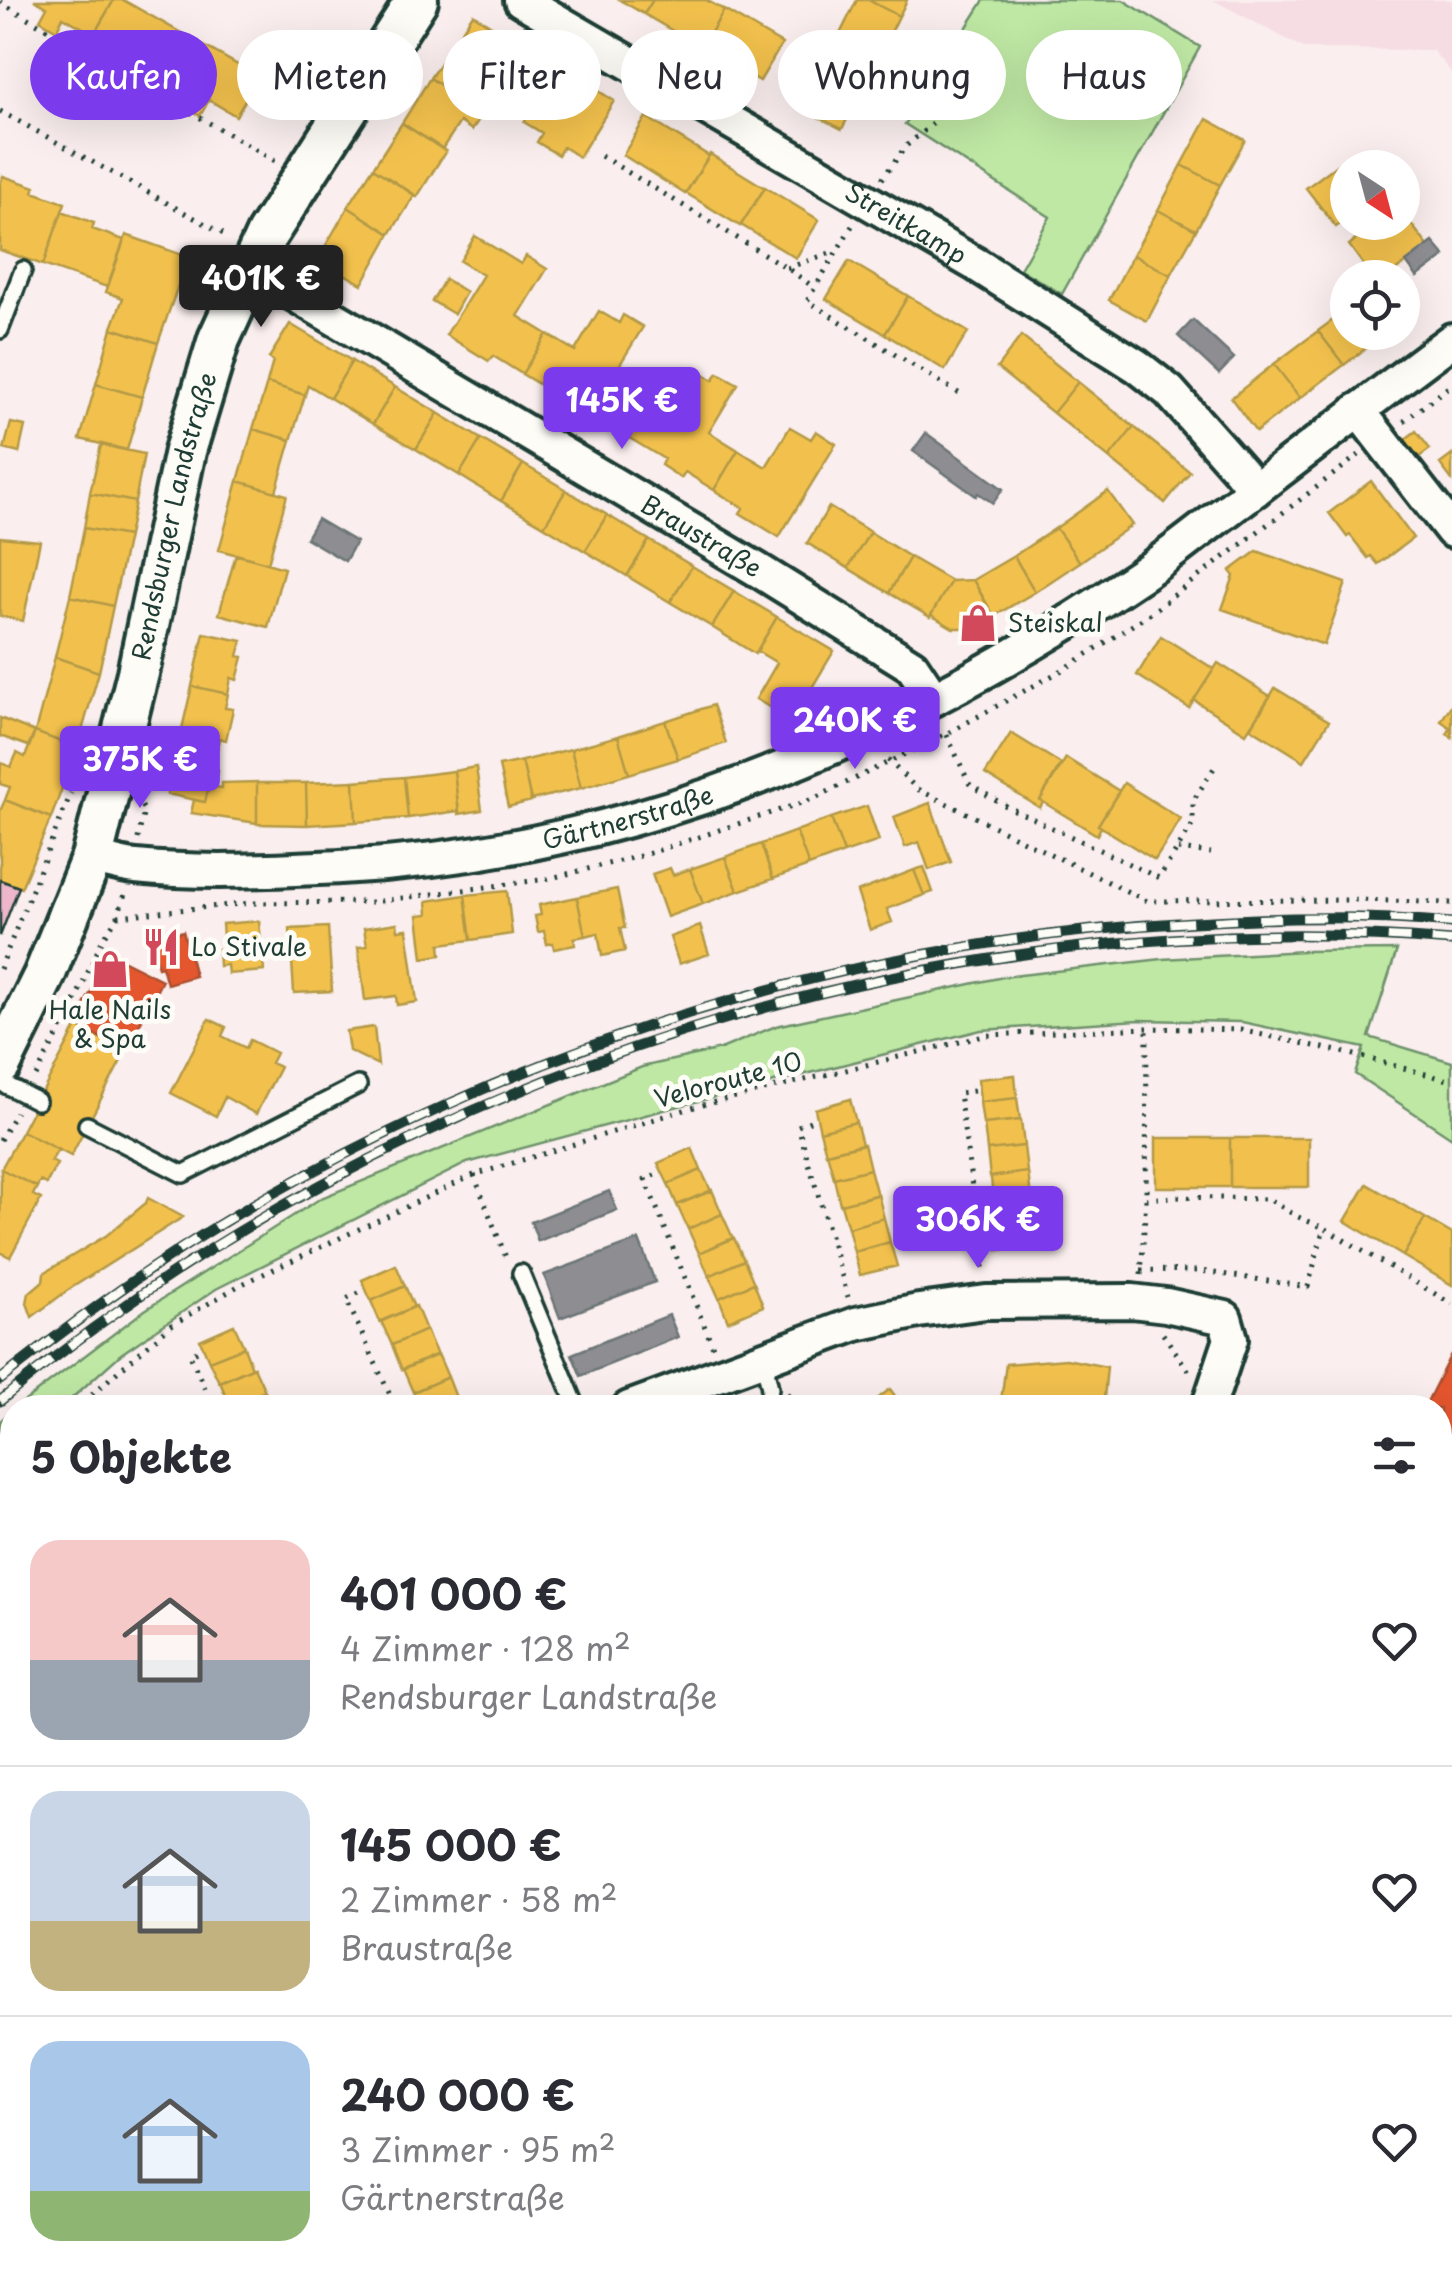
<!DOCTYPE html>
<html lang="de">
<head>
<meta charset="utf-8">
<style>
	body { margin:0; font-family:"Playpen Sans",sans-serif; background:#f7f7f7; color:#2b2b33; height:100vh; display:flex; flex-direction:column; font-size:38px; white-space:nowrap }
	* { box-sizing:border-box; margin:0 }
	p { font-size:32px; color:#7c7c81 }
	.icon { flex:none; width:55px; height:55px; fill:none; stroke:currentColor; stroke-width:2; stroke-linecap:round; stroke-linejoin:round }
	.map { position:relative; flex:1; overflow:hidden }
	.sheet { position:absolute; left:0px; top:1395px; width:1452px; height:892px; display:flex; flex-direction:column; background:#fff; border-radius:40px 40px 0 0; box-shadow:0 10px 40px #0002 }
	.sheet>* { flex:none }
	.hud { position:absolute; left:30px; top:30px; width:1392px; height:90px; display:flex; gap:20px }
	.needle { width:65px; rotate:144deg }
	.buttons { position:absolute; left:1330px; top:150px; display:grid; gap:20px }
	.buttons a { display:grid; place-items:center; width:90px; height:90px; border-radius:50%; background:#fff; box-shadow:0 10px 40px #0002; font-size:50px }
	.price { position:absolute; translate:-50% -85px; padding:0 22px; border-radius:10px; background:#7c3aed; color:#fff; font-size:32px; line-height:65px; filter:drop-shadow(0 2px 5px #0008) }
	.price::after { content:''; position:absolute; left:50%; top:60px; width:30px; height:22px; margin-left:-15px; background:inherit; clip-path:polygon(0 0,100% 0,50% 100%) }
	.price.active { background:#222; color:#fff }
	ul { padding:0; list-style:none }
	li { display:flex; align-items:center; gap:30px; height:250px; padding:0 30px }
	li+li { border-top:2px solid #e1e1e2 }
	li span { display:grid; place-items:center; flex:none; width:280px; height:200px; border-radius:30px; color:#555 }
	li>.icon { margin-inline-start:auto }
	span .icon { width:120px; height:120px; fill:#fffc; stroke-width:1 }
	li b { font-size:42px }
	h2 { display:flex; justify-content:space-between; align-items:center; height:120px; padding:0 30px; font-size:42px }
	.tag { padding:0 35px; border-radius:45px; background:#fff; box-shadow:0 10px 40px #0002; font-size:35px; line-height:90px }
	.tag.active { background:#7c3aed; color:#fff }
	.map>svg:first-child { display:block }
	.built { fill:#f6dde4 }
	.green { fill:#bfe8a4; stroke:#6f926c; stroke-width:2.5 }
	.homes { fill:#f2c14e; stroke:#b39946; stroke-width:2.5 }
	.shops { fill:#e4572e; stroke:#a94f30; stroke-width:2.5 }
	.industry { fill:#8d8d92; stroke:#6c7576; stroke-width:2.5 }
	.building { fill:#eeb6cb; stroke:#1f3d34; stroke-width:2.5 }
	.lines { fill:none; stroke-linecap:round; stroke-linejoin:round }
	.service-casing { stroke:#1f3d34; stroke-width:22 }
	.minor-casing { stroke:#1f3d34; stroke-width:40 }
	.tertiary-casing { stroke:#1f3d34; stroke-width:48 }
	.path { stroke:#1f3d34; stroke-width:5; stroke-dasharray:2.5 8; stroke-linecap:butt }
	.service { stroke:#fdfcf7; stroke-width:15 }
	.minor { stroke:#fdfcf7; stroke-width:32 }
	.tertiary { stroke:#fdfcf7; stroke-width:40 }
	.rail-casing { stroke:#1f3d34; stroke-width:11 }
	.rail { stroke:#fdfcf7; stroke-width:8; stroke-dasharray:22; stroke-linecap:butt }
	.labels { text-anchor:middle; stroke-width:10; stroke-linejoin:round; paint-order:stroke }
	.street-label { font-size:25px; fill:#1f3d34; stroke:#fdfcf7 }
	.poi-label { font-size:25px; fill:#1f3d34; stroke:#fdfcf7; text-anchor:start }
</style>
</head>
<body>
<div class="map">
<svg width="1452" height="2287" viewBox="0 0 1452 2287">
	<rect width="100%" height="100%" fill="#faeeee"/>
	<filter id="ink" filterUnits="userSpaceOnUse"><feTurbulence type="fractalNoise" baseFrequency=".01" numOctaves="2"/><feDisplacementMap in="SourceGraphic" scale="20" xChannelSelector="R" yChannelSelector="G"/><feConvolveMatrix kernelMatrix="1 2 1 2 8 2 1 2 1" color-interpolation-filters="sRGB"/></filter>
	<g filter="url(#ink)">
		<path class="built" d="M1213,0H1452V73L1432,50L1305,49Z
			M0,2213L12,2219V2275H136L160,2287H0Z"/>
		<path class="green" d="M984,0H1123L1200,47L1062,294L1020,269L1050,217L905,124Z
			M1397,950L1369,1037L1452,1062V1138L1355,1074L1364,1048L1242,1022L1139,1020L981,1030L675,1107L467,1163L216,1289L121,1354L62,1407H17L145,1310L321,1198L642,1067L721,1049L776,1026L1003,977L1162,959L1304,951Z
			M12,1411V1453L0,1464V1421Z
			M1452,1497V1868L1440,1861V1519Z
			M746,2275H945L968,2287H736Z"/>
		<path class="homes" d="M34,0H114L94,34L63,17L57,30L40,20L47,7Z
			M114,0H123L190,38L168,77L139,61L132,73L117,65L124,52L94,34Z
			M620,0H653L644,14Z
			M653,0H706L724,10L702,48L644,14Z
			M857,0H868L899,16L871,73L831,52Z
			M868,0H907L899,16Z
			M724,10L782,44L760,81L702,48Z
			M473,14L514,41L472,105L430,78Z
			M190,38L259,77L236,116L209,100L200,116L186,107L194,92L168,77Z
			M831,52L871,73L842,129L802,109Z
			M560,66L614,101L579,157L563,147L558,155L537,142L542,133L524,122Z
			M430,78L483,113L472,130L460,122L442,149L402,123Z
			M646,117L709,156L685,194L623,155Z
			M1207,119L1245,140L1220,185L1182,165Z
			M402,123L446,151L417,197L373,168Z
			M710,154L765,188L740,226L686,193Z
			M1338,164L1348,177V218L1336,227L1306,188Z
			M1182,165L1220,185L1196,230L1158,210Z
			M373,168L415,195L390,234L348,207Z
			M3,176L35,187L33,192L65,203L43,265L0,250V184Z
			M765,187L819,220L796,258L741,225Z
			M348,207L390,234L362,284L318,259Z
			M1158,210L1196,230L1171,275L1133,255Z
			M62,211L94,223L92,229L124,240L107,287L43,265Z
			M1408,220L1428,246L1386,278H1373L1349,245L1379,222L1389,234Z
			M126,235L188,257L158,343L112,328L123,298L106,292Z
			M475,236L521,264L526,256L547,269L518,316L547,334L522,374L493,356L489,361L446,335L483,275L460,261Z
			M1133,255L1171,275L1147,321L1109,300Z
			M849,261L908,296L885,334L826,299Z
			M445,279L466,292L454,314L432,301Z
			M908,296L968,332L945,370L885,334Z
			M1348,309V332H1387L1344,365L1318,331Z
			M599,311L619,323L623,315L643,327L614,374L642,392L618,431L572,404L568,410L546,397L550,391L522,374L547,334L575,351Z
			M290,324L352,361L330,398L308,385L305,395L267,383L273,361L269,358Z
			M112,328L158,343L142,397L96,384Z
			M1318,331L1344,365L1300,398L1274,364Z
			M1021,336L1078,382L1053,413L997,368Z
			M352,361L395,387L373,424L330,398Z
			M1274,364L1300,398L1256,432L1231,398Z
			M694,368L713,380L718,373L738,384L709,432L738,450L714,490L685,472L681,478L661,465L664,459L618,431L642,392L670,408Z
			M1078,382L1134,427L1109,458L1053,413Z
			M267,383L305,395L291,440L253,429Z
			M96,384L142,397L127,450L80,439Z
			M395,387L438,413L416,449L373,424Z
			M438,413L481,439L459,475L416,449Z
			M11,423L25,426L19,453L4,449Z
			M790,427L811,439L816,431L836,444L779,537L740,513L743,508L714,490L738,450L766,467Z
			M1134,427L1190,472L1165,503L1109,458Z
			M253,429L291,440L276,492L238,481Z
			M1416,431L1430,449L1410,464L1396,446Z
			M481,439L523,464L501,501L459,475Z
			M101,445L144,454L135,502L90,493Z
			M1452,455V480L1440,464Z
			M523,464L566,490L544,526L501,501Z
			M238,481L287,495L268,563L219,550Z
			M1371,481L1413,538L1378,564L1371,556L1368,558L1350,535L1347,537L1329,513Z
			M566,490L607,515L585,551L544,526Z
			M1108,491L1132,525L1080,562L1056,528Z
			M90,493L135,502L128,536L84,528Z
			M829,507L870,532L848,568L807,543Z
			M607,515L649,540L627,576L585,551Z
			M84,528L128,536L113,606L70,596Z
			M1056,528L1080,562L1035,592L1014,556Z
			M870,532L910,557L889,593L848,568Z
			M0,537L40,541L23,621L0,616Z
			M649,540L692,566L670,602L627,576Z
			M1257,551L1346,583L1324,645L1222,609L1234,576L1230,571Z
			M236,554L284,568L268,627L219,614Z
			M1014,556L1035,592L994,616L973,580Z
			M910,557L951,581L930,617L889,593Z
			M692,566L734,591L712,627L670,602Z
			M973,580L992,614L971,628H953L931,615L951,581Z
			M734,591L777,617L755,654L712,627Z
			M70,596L113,606L99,672L55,657Z
			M777,617L834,651L792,721L756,699L777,663L757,651Z
			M204,633L242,641L238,656L243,657L237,680L231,678L228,694L192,686Z
			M1161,636L1214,669L1189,708L1137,675Z
			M55,657L99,672L77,748L35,732Z
			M1218,663L1270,696L1246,733L1194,700Z
			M192,686L228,694L225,708L233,709L226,740L219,738L216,755L178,746Z
			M1275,688L1329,721L1304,761L1251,728Z
			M1452,704V737L1447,734L1451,728L1441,721Z
			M713,705L726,743L678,759L665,721Z
			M0,718L35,732L28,746L0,736Z
			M665,721L678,759L629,774L618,736Z
			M35,732L77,748L51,818L5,800L10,787L0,784L1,763L11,767L17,753L25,757Z
			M1011,733L1061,764L1040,800L1043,802L1040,808L985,774Z
			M618,736L629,774L581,788L571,749Z
			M178,746L216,755L212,770L218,771L214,787L209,786L205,802L167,794Z
			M571,749L581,788L531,800L522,761Z
			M1066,758L1119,791L1098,825L1101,827L1097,835L1040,800Z
			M522,761L531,801L508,807L499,766Z
			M476,767L482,810L459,814L454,771Z
			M454,771L459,811L408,818L404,777Z
			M404,777L408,818L356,822L354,781Z
			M354,781L356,822L307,825L306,783Z
			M257,782V823L191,813L194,800L205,802L209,786L222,788V783Z
			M257,783H306L307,825L257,824Z
			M1124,783L1181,819L1155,860L1098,825Z
			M5,800L51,818L21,888L0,880V811Z
			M930,803L951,862L929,870L919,842L905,847L894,817Z
			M867,806L879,841L844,853L831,818Z
			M831,818L844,853L809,866L796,831Z
			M796,831L809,866L773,879L761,844Z
			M761,844L773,879L738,891L725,857Z
			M725,857L738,891L703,904L690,869Z
			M924,867L933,892L924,895L914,870Z
			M670,868L673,875L690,869L703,904L667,917L652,874Z
			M914,870L924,895L887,909L892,922L870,930L857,892Z
			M617,889L625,928H620L625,951L602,956L598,933L585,936L577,897Z
			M507,891L512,934L471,940L465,895Z
			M465,895L471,940L440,944L441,955L423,958L418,915L428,914L427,901Z
			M577,897L585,936L574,938L575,945L554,949L553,943L547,944L544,931L538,932L535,916L541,915L539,905Z
			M259,921L264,971L228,974L227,965L219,966L218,949H224L222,924Z
			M397,923L398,930L407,929L417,1002L397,1005L396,996L365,1000L358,947L367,946L364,928Z
			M700,926L709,954L679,964L670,937Z
			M328,927L332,991L294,993L290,929Z
			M209,1019L226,1027L222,1036L246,1048L250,1040L276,1053L271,1063L280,1067L256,1114L225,1097L216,1116L171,1093Z
			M77,1026L126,1051L71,1156L22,1131Z
			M374,1027L378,1065L349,1051L346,1031Z
			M1015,1075L1017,1098L980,1102L978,1079Z
			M1017,1098L1020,1120L983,1124L980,1102Z
			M850,1099L856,1122L820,1131L815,1109Z
			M1021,1120L1024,1146L987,1150L984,1124Z
			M856,1122L862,1144L826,1153L820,1131Z
			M22,1131L58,1150L51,1161L57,1164L46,1184L40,1181L37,1187L1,1169Z
			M1156,1138H1230V1187H1156Z
			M1230,1138H1309V1187H1230Z
			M864,1144L870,1169L834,1178L827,1153Z
			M1024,1146L1027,1172L990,1177L987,1150Z
			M692,1148L701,1170L668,1184L658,1163Z
			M1,1169L37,1187L33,1195L41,1199L10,1257L0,1252Z
			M870,1169L877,1195L840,1204L834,1178Z
			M701,1170L711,1191L677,1205L668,1184Z
			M1028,1172L1031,1197L993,1201L991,1177Z
			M1367,1184L1425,1218L1403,1256L1345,1221Z
			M712,1190L722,1214L688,1229L677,1205Z
			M878,1194L884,1218L848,1228L841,1204Z
			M1031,1197L1034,1221L996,1226L993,1201Z
			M148,1198L183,1217L68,1290L32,1317L27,1303L29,1293L43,1281L44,1273L107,1235L146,1203Z
			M722,1214L733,1238L699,1253L688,1229Z
			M884,1218L890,1242L854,1252L848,1228Z
			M1425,1218L1452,1234V1285L1403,1256Z
			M1034,1221L1036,1246L998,1250L996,1226Z
			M734,1238L744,1260L709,1276L699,1253Z
			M890,1242L897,1266L860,1275L854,1252Z
			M744,1260L754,1283L719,1298L709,1276Z
			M396,1265L405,1286L371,1301L362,1280Z
			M754,1283L763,1306L728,1321L719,1298Z
			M405,1286L414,1307L380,1322L371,1301Z
			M416,1306L426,1330L392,1345L381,1321Z
			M234,1325L244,1347L209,1361L200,1340Z
			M426,1330L437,1355L402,1370L392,1345Z
			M244,1347L252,1368L219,1382L209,1361Z
			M438,1354L448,1377L413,1392L403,1369Z
			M1066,1359L1107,1367L1103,1408H1000L1006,1364Z
			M254,1367L265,1391L230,1406L220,1382Z
			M448,1377L457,1400L439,1408H420L413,1392Z
			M890,1389L904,1408H866Z
			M265,1391L272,1408H231L230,1406Z
			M12,1526V1566L10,1559L4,1561L0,1553V1531Z
			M12,1677V1757L9,1755L11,1749L0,1745V1678Z
			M0,1835L12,1838V1884L0,1881Z
			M0,1961L12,1963V1990L9,2008L0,2006Z
			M0,2096L12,2102V2125L1,2151Z
			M12,2125V2156L1,2151Z
			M313,2275H391L384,2287H313L308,2284Z
			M596,2275H613L628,2287H587Z
			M613,2275H652L643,2287H628Z
			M1040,2275H1091L1086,2287H1035Z"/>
		<path class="shops" d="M183,931L195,976L167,984L162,966L158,967L151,941Z
			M122,960L162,980L126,1051L74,1024L107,962L118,968Z
			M1451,1354L1452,1455L1449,1461L1440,1456V1408H1424Z
			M0,2266L12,2272V2275H19L44,2287H0Z"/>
		<path class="industry" d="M1433,242L1445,256L1417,277L1406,262Z
			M1193,320L1234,358L1219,374L1178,336Z
			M926,433L1003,489L993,503L978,493L976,496L913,451Z
			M317,519L356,542L345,561L306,538Z
			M609,1191L617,1210L538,1241L531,1222Z
			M639,1240L655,1282L560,1318L544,1275Z
			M669,1315L678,1337L581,1376L572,1354Z"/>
		<path class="building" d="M0,880L19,887L0,936Z"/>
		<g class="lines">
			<g class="service-casing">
				<path id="service" d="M0,330L23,270
					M0,1082L37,1101
					M87,1125L183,1174L358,1085
					M521,1273L577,1408
					M763,1358L770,1388L767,1408
					M1440,2060L1452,2021
					M1440,2123L1452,2126
					M0,2240H12
					M89,2275L116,2287
					M1317,2275L1316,2278L1345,2287"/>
			</g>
			<g class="minor-casing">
				<g id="minor">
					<path id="s1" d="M521,0L977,265L1137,366L1169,391L1240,471L1255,490"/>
					<path id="s2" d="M250,268L758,570L912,666L934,699"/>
					<path d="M1358,410L1452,531"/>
					<path id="s3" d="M92,857C107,861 122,866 136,867C204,874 273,870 340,867C631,853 900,738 1139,576C1168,557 1195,534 1224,513C1300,456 1375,397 1452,340"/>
					<path d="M629,1408L856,1324L919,1311L986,1302L1132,1301L1166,1305L1225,1318L1231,1339L1208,1408"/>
					<path d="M0,1630L12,1629"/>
					<path d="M0,2037L12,2039"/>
				</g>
			</g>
			<g class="tertiary-casing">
				<g id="tertiary">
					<path id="s4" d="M0,1065L44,976L92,857L138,673L185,451L219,339L267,234L417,0"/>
				</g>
			</g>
			<path class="path" d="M0,2L275,161
				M0,111L229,237
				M601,156L787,268L815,288
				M882,179L906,146L937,120
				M852,226L807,301L960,394
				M787,268L836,251
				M1404,421L1452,384
				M947,735L970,785L1008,807L1159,878L1193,824V801L1214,768
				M888,760L917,789L1147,901L1360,900L1452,903
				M138,839L144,810L139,802
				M1178,849L1211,853
				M118,916L250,903L372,902L547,879L644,855L813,799L946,734L1066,668L1148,615L1359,455
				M0,969L71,793
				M36,1076L69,1014L102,941L118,916L125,894
				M974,1091L959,1093L984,1274
				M810,1121L798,1126L848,1297
				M0,1140L16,1112
				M474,1175L507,1260
				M655,1175L645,1179L713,1347
				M1146,1199L1172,1197L1269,1199L1296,1216L1324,1228
				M1141,1270L1201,1271L1308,1287L1324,1228L1452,1304
				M1141,1275L1146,1199L1147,1028
				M359,1293L346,1299L396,1408
				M1163,1334L1191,1374
				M197,1351L190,1355L213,1408
				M787,1394L825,1408
				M76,1408L170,1326L240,1285L474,1175L691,1108L988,1035L1147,1028L1240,1030L1351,1054L1452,1081
				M0,1475L12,1464
				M0,1774L12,1778
				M1440,1868L1452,1876
				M0,1911L12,1913
				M0,2160L12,2166
				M272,2275L292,2287
				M836,2275L854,2287
				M524,2278V2287
				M403,2287L409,2275
				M658,2287L667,2275
				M730,2287L740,2275
				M742,2287L746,2275
				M1094,2287L1100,2275
				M1208,2287L1213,2275"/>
			<use href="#service" class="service"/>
			<use href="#minor" class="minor"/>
			<use href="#tertiary" class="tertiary"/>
			<g class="rail-casing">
				<path id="rail" d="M0,1380C76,1320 154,1263 237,1214C528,1042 856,940 1194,922C1280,917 1366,915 1452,923
					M0,1401C397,1072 938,899 1452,941"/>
			</g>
			<use href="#rail" class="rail"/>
		</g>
	</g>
	<defs>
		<g id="shop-bare" transform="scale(3)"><path d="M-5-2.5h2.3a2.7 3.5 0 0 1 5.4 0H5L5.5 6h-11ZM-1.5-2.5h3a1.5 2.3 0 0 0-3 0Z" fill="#d1495b" stroke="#fdfcf7" stroke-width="2.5" paint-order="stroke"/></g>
		<g id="restaurant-bare" transform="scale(3)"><path d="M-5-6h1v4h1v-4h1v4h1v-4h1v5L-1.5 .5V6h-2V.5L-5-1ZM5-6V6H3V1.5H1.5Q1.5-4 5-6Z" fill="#d1495b" stroke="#fdfcf7" stroke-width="2.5" paint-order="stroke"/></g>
	</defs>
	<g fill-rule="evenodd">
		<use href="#shop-bare" x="978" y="623"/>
		<use href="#restaurant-bare" x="161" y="947"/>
		<use href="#shop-bare" x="110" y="969"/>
	</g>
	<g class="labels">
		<g class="street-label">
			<text dy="9" stroke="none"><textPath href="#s1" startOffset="445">Streitkamp</textPath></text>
			<text dy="9" stroke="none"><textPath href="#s4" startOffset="578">Rendsburger Landstraße</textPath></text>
			<text dy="9" stroke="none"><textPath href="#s2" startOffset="525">Braustraße</textPath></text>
			<text dy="9" stroke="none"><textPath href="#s3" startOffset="542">Gärtnerstraße</textPath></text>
			<text transform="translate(728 1080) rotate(-15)" y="9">Veloroute 10</text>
		</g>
		<g class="poi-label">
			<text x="1008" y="632">Steiskal</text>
			<text x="191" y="956">Lo Stivale</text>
			<text x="110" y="1019" text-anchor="middle">Hale Nails<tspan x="110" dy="29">&amp; Spa</tspan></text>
		</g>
	</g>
</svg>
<div class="buttons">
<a><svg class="needle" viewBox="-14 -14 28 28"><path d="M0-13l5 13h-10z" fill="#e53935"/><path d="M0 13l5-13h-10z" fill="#7c7c81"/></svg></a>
<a><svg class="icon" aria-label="locate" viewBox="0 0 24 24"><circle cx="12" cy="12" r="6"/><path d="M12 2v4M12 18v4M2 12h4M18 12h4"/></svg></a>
</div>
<b class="price active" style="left:261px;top:330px">401K €</b>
<b class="price" style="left:622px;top:452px">145K €</b>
<b class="price" style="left:855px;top:772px">240K €</b>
<b class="price" style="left:140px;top:811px">375K €</b>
<b class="price" style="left:978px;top:1271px">306K €</b>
<div class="hud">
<a class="tag active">Kaufen</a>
<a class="tag">Mieten</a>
<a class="tag">Filter</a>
<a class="tag">Neu</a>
<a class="tag">Wohnung</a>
<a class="tag">Haus</a>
</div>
<section class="sheet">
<h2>5 Objekte<svg class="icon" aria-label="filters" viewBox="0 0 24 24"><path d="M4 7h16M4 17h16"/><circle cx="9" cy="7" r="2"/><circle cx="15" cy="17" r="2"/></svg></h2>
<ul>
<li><span style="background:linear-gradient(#f6c9c9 60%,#9aa5b1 0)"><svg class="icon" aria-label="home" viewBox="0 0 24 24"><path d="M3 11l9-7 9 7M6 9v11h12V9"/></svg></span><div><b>401 000 €</b><p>4 Zimmer · 128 m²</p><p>Rendsburger Landstraße</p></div><svg class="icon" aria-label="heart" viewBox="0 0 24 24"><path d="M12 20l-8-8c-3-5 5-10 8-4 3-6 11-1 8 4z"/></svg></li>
<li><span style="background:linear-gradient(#c9d6e8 65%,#c2b280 0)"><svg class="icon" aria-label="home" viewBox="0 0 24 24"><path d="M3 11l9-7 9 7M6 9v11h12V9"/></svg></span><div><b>145 000 €</b><p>2 Zimmer · 58 m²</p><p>Braustraße</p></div><svg class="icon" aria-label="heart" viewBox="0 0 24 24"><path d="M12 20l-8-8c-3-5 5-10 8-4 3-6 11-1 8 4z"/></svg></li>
<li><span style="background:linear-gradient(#a9c7e8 75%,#8fb573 0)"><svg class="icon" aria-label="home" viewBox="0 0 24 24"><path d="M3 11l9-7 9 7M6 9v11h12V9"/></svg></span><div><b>240 000 €</b><p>3 Zimmer · 95 m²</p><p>Gärtnerstraße</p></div><svg class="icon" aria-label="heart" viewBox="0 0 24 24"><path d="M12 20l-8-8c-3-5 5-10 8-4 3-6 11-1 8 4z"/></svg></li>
</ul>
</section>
</div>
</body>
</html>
